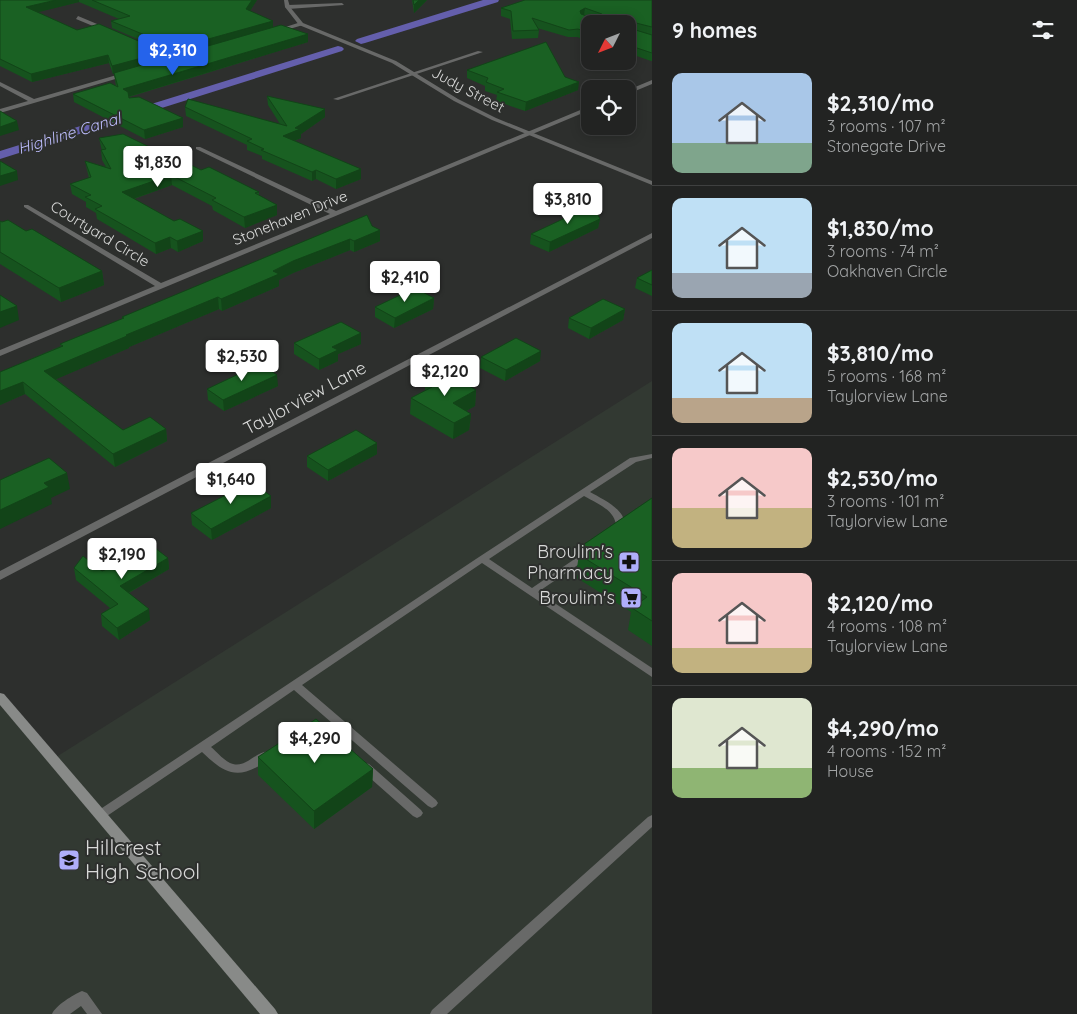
<!DOCTYPE html>
<html lang="en">
<head>
<meta charset="utf-8">
<style>
	body { margin:0; font-family:Quicksand,sans-serif; background:#2a2b2a; color:#f1f3f6; height:100vh; display:flex; flex-direction:column; font-size:19px; white-space:nowrap }
	* { box-sizing:border-box; margin:0 }
	p { font-size:16px; color:#a2a4a5 }
	.icon { flex:none; width:28px; height:28px; fill:none; stroke:currentColor; stroke-width:2; stroke-linecap:round; stroke-linejoin:round }
	.map { position:relative; flex:1; overflow:hidden }
	.side { display:flex; flex-direction:column; background:#222322; width:425px }
	.side>* { flex:none }
	.needle { width:32px; rotate:228deg }
	.controls { position:absolute; left:581px; top:15px; display:grid; gap:10px }
	.controls a { display:grid; place-items:center; width:55px; height:55px; border-radius:10px; background:#222322; box-shadow:0 2px 12px #0003,0 0 0 1px #3f4040; font-size:25px }
	.price { position:absolute; translate:-50% -42px; padding:0 11px; border-radius:5px; background:#fff; color:#222; font-size:16px; line-height:32px; filter:drop-shadow(0 1px 2px #0008) }
	.price::after { content:''; position:absolute; left:50%; top:30px; width:15px; height:11px; margin-left:-8px; background:inherit; clip-path:polygon(0 0,100% 0,50% 100%) }
	.price.on { background:#2563eb; color:#fff }
	ul { padding:0; list-style:none }
	li { display:flex; align-items:center; gap:15px; height:125px; padding:0 20px }
	li+li { border-top:1px solid #3f4040 }
	li span { display:grid; place-items:center; flex:none; width:140px; height:100px; border-radius:10px; color:#555 }
	li>.icon { margin-inline-start:auto }
	span .icon { width:60px; height:60px; fill:#fffc; stroke-width:1 }
	li b { font-size:21px }
	h2 { display:flex; justify-content:space-between; align-items:center; height:60px; padding:0 20px; font-size:21px }
	main { display:flex; flex:1; min-height:0 }
	.map>svg:first-child { display:block }
	.built { fill:#323932 }
	.lines { fill:none; stroke-linecap:round; stroke-linejoin:round }
	.canal { fill:#645fac; fill-rule:evenodd }
	.service { fill:#686968; fill-rule:evenodd }
	.minor { fill:#686968; fill-rule:evenodd }
	.tertiary { fill:#686968; fill-rule:evenodd }
	.secondary { fill:#888a88; fill-rule:evenodd }
	.wall { fill:#16531e; fill-rule:evenodd }
	.shaded-wall { fill:#124418 }
	.building { fill:#1a6123; stroke:#124418; fill-rule:evenodd }
	.labels { text-anchor:middle; stroke-width:4; stroke-linejoin:round; paint-order:stroke }
	.far-street-label { font-size:15px; fill:#d8d9d8; stroke:#2d2f2d }
	.far-water-label { font-size:16px; font-style:italic; fill:#bcbcfb; stroke:#2d2f2d }
	.street-label { font-size:18px; fill:#d8d9d8; stroke:#2d2f2d }
	.poi-label { font-size:18px; fill:#d8d9d8; stroke:#2d2f2d; text-anchor:end }
	.near-poi-label { font-size:21px; fill:#d8d9d8; stroke:#2d2f2d; text-anchor:start }
</style>
</head>
<body>
<main>
<div class="map">
<svg width="652" height="1014" viewBox="0 0 652 1014">
	<rect width="100%" height="100%" fill="#2d2f2d"/>
	<path class="built" d="M652,381V1014H0V697L53,759Z"/>
	<g class="lines">
		<path class="canal" d="M483,0H499L498,2L365,43L361,44L355,41L357,39Z
			M338,46L342,47L344,49L342,51L0,159V151Z"/>
		<path class="service" d="M652,454V458L636,462L590,492C604,500 632,512 623,532L620,533L616,530C618,511 598,504 584,496L489,559L532,588L585,552H591L593,554L591,556L538,592L652,668V677L482,563L302,685L436,800L438,803L436,806L432,808L428,806L294,690L211,747C217,752 225,762 233,764C248,768 258,748 271,752L272,755C269,760 263,764 257,767C233,780 220,769 202,752L104,818L100,820L96,818L94,815L96,812L479,557L630,458Z
			M365,763L369,764L421,810L423,813L421,816L417,818L413,816L361,770L359,767L361,764Z
			M652,815V827L447,1014H430L432,1010L648,817Z
			M82,991L87,993L102,1014H87L81,1006L70,1014H52C56,1005 73,995 82,991Z"/>
		<path class="minor" d="M342,3L344,5L288,9L285,7L288,5Z
			M78,16L109,29L110,30L105,31L76,19Z
			M301,22L303,25L276,33L273,31Z
			M478,51L483,52L338,100L333,99Z
			M127,72L129,73V75L0,113V109L28,101L0,86V82L34,99Z
			M652,80V84L628,94V90Z
			M590,106V110L0,356V350L155,286L24,207V205H28L161,283L330,214L196,149V147H200L336,211Z
			M652,233V238L0,580V571Z"/>
		<path class="tertiary" d="M284,0H288L290,7L303,23L396,61L458,99L496,118L652,181V185L492,120L454,101L392,63L299,25L285,7Z"/>
		<path class="secondary" d="M0,693L4,694L275,1009L278,1014H260L0,705Z"/>
	</g>
	<path class="wall" d="M0,0H257L250,11L273,27L308,42L129,97V98L183,118V127L145,139L74,102L73,94L116,86L114,74H113L109,63L32,82L0,66ZM79,2L119,19L111,21L112,28L175,55L164,58V52L77,30L38,12Z
		M412,0H427L414,13Z
		M652,0V61H651L628,53V24H590V41L577,37H568L537,28L539,30L538,38L512,39L510,19L501,16V8Z
		M467,70L565,77L578,90L525,111L496,101L497,95L485,91V86L467,78Z
		M267,96L325,109V117L301,134V138L294,141L361,179L336,189L316,179L312,181L262,159V156L247,150V145L186,116L185,107L280,124L268,105Z
		M99,138L180,162L259,192V195L277,215L245,228L213,210L212,206L172,185L134,199L203,241L178,252L171,248L156,254L97,219L96,213L86,207V202L72,194L70,184L89,178L87,170L85,161L106,167L102,160L101,150H102L101,147Z
		M600,219L598,228L549,252L530,244L531,234Z
		M0,221L26,231L102,271L104,285L61,302L0,264Z
		M372,226L380,241L354,252L350,250L293,273L279,280V286L222,311L219,309L129,347V348L56,379L123,430L166,429L167,441L115,467L25,394L0,405V372L61,346L60,344L122,319V317Z
		M652,270V296L635,288L637,278Z
		M434,298L433,309L394,328L375,317V307Z
		M625,309L623,320L589,339L568,328L569,318Z
		M294,343L361,344L338,354V361L319,370L294,354Z
		M481,357L540,361L505,381L480,368Z
		M425,382L476,390L475,406L466,411L471,414L469,430L453,439L410,414L411,398L425,391Z
		M278,386L224,411L208,400L207,389Z
		M377,454L328,481L307,467V456Z
		M271,496V508L212,540L192,525L191,513Z
		M652,498V646L628,630L631,612L577,578L579,570L577,568L580,547Z
		M168,558L169,569L129,593L150,620L119,640L102,626L101,614L110,608L76,580L74,568L102,571L103,570V565Z
		M258,757L373,769L372,787L314,829L258,775Z"/>
	<path class="shaded-wall" d="M56,0H79V2L27,15L26,7Z
		M252,0H257L246,17V9Z
		M419,0H427L414,13V5Z
		M585,8L584,15L579,19L580,11Z
		M273,21V29L176,56V48Z
		M308,34V42L124,98L123,89Z
		M164,52V60L113,74L112,66Z
		M108,55L109,63L32,82L31,74Z
		M579,82L578,90L525,111L526,102Z
		M325,109V117L301,134V138L283,145V136Z
		M183,118V127L145,139L144,130Z
		M17,121L19,130L0,136V127Z
		M361,169V179L336,189V179Z
		M316,170V179L312,181V172Z
		M17,171L18,180L0,186V176Z
		M171,175L172,185L124,202L122,192Z
		M277,205V215L245,228L244,217Z
		M600,219L598,228L549,252L550,242Z
		M380,230V241L354,252V241Z
		M203,231V241L178,252L177,241Z
		M170,237L171,248L156,254L155,243Z
		M350,239V250L293,273L279,280V286L222,311L221,299L293,261Z
		M102,271L104,285L61,302L59,288Z
		M218,297L219,309L129,347V348L47,383L44,371L126,335Z
		M434,298L433,309L394,328L395,318Z
		M17,306L19,320L0,328V312Z
		M625,309L623,320L589,339L591,328Z
		M361,333V344L338,354V361L319,370V359L332,347Z
		M541,351L540,361L505,381L506,370Z
		M277,375L278,386L224,411L223,400Z
		M23,382L25,394L0,405V391Z
		M476,390L475,406L451,419L453,403Z
		M471,414L469,430L453,439L454,423Z
		M166,429L167,441L115,467L113,454Z
		M377,443V454L328,481V470Z
		M67,473L70,489L51,498L52,504L0,529V510L44,483Z
		M271,496V508L212,540L211,529Z
		M168,558L169,569L121,597L120,586Z
		M149,609L150,620L119,640L117,628Z
		M373,769L372,787L314,829V811Z"/>
	<path class="building" d="M0,0H56L26,7L77,30L99,24L164,52L112,66L108,55L31,74L0,59Z
		M92,0H252L246,9L273,21L176,48L111,21L130,16Z
		M413,0H419L414,5Z
		M525,0H652V27L628,21L629,28L652,35V53L628,45V24H590V33L578,29L569,30L532,18L539,30L513,31L511,11L501,8ZM585,8L602,14V18H592L581,14L580,11Z
		M281,25L308,34L123,89L128,92L129,98L139,97L183,118L144,130L73,94L110,83L118,87L114,73Z
		M546,42L565,77L579,82L526,102L497,92L504,89L486,82L488,78L467,70Z
		M267,96L325,109L295,128L300,129L283,136L361,169L336,179L316,170L312,172L261,150L264,149L247,141L252,139L185,107L188,99L287,126Z
		M0,111L17,121L0,127Z
		M123,134L180,162L183,161L201,170L209,167L259,192L255,193L277,205L244,217L212,200L216,198L171,175L122,192L174,221L180,219L203,231L177,241L170,237L155,243L95,209L102,206L85,197L91,195L70,184L91,177L85,161L111,169L101,150L106,149L99,138Z
		M0,161L17,171L0,176Z
		M593,205L600,219L550,242L531,234Z
		M367,215L372,226L380,230L354,241L350,239L293,261L273,271L279,274L221,299L218,297L126,335L127,336L44,371L123,430L150,417L166,429L113,454L23,382L0,391V372L63,346L60,344L124,318L122,317Z
		M8,220L26,231L32,229L102,271L59,288L0,252V221L2,222Z
		M652,270V285L637,278Z
		M415,288L434,298L395,318L375,307Z
		M0,295L17,306L0,312Z
		M603,299L625,309L591,328L569,318Z
		M341,322L361,333L332,347L338,350L319,359L294,343Z
		M516,338L541,351L506,370L481,357Z
		M260,364L277,375L223,400L207,389Z
		M444,372L476,390L453,403L471,414L454,423L411,398L432,387L425,382Z
		M356,430L377,443L328,470L307,456Z
		M49,458L67,473L44,483L49,487L0,510V480Z
		M251,482L271,496L211,529L191,513Z
		M652,498V621L632,608L647,597L581,556L588,552L580,547Z
		M146,541L168,558L120,586L149,609L117,628L101,614L118,604L74,568L83,556L102,571L107,569L103,565Z
		M316,719L373,769L314,811L258,757Z"/>
	<defs>
		<g id="pharmacy-square" transform="scale(1.125)"><rect x="-9" y="-9" width="18" height="18" rx="4" fill="#afaefa" stroke="#2d2f2d"/><path d="M-2-6h4v4h4v4h-4v4h-4v-4h-4v-4h4Z" fill="#111"/></g>
		<g id="supermarket-square" transform="scale(1.125)"><rect x="-9" y="-9" width="18" height="18" rx="4" fill="#afaefa" stroke="#2d2f2d"/><path d="M-6-5.5h2.5l.6 2H6L4.5 2H-2.5L-4.4-4H-6ZM-1.5 3.2a1.3 1.3 0 1 0 .1 0ZM3 3.2a1.3 1.3 0 1 0 .1 0Z" fill="#111"/></g>
		<g id="school-square" transform="scale(1.125)"><rect x="-9" y="-9" width="18" height="18" rx="4" fill="#afaefa" stroke="#2d2f2d"/><path d="M0-5L7-2L0 1L-7-2ZM-4 1L0 2.5L4 1V4Q0 6-4 4Z" fill="#111"/></g>
	</defs>
	<g fill-rule="evenodd">
		<use href="#pharmacy-square" x="629" y="562"/>
		<use href="#supermarket-square" x="631" y="598"/>
		<use href="#school-square" x="69" y="860"/>
	</g>
	<g class="labels">
		<g class="far-street-label">
			<text transform="translate(468 90) rotate(28)" y="5">Judy Street</text>
			<text transform="translate(290 218) rotate(-22)" y="5">Stonehaven Drive</text>
			<text transform="translate(100 234) rotate(31)" y="5">Courtyard Circle</text>
		</g>
		<g class="far-water-label">
			<text transform="translate(69 133) rotate(-17)" y="6">Highline Canal</text>
		</g>
		<g class="street-label">
			<text transform="translate(305 398) rotate(-28)" y="6">Taylorview Lane</text>
		</g>
		<g class="poi-label">
			<text x="613" y="558">Broulim's<tspan x="613" dy="21">Pharmacy</tspan></text>
			<text x="615" y="604">Broulim's</text>
		</g>
		<g class="near-poi-label">
			<text x="85" y="855">Hillcrest<tspan x="85" dy="24">High School</tspan></text>
		</g>
	</g>
</svg>
<div class="controls">
<a><svg class="needle" viewBox="-14 -14 28 28"><path d="M0-13l5 13h-10z" fill="#e53935"/><path d="M0 13l5-13h-10z" fill="#a2a4a5"/></svg></a>
<a><svg class="icon" aria-label="locate" viewBox="0 0 24 24"><circle cx="12" cy="12" r="6"/><path d="M12 2v4M12 18v4M2 12h4M18 12h4"/></svg></a>
</div>
<b class="price on" style="left:173px;top:76px">$2,310</b>
<b class="price" style="left:158px;top:188px">$1,830</b>
<b class="price" style="left:568px;top:225px">$3,810</b>
<b class="price" style="left:405px;top:303px">$2,410</b>
<b class="price" style="left:242px;top:382px">$2,530</b>
<b class="price" style="left:445px;top:397px">$2,120</b>
<b class="price" style="left:231px;top:505px">$1,640</b>
<b class="price" style="left:122px;top:580px">$2,190</b>
<b class="price" style="left:315px;top:764px">$4,290</b>
</div>
<section class="side">
<h2>9 homes<svg class="icon" aria-label="filters" viewBox="0 0 24 24"><path d="M4 7h16M4 17h16"/><circle cx="9" cy="7" r="2"/><circle cx="15" cy="17" r="2"/></svg></h2>
<ul>
<li><span style="background:linear-gradient(#a9c7e8 70%,#7fa58c 0)"><svg class="icon" aria-label="home" viewBox="0 0 24 24"><path d="M3 11l9-7 9 7M6 9v11h12V9"/></svg></span><div><b>$2,310/mo</b><p>3 rooms · 107 m²</p><p>Stonegate Drive</p></div></li>
<li><span style="background:linear-gradient(#bfe0f5 75%,#9aa5b1 0)"><svg class="icon" aria-label="home" viewBox="0 0 24 24"><path d="M3 11l9-7 9 7M6 9v11h12V9"/></svg></span><div><b>$1,830/mo</b><p>3 rooms · 74 m²</p><p>Oakhaven Circle</p></div></li>
<li><span style="background:linear-gradient(#bfe0f5 75%,#b9a48a 0)"><svg class="icon" aria-label="home" viewBox="0 0 24 24"><path d="M3 11l9-7 9 7M6 9v11h12V9"/></svg></span><div><b>$3,810/mo</b><p>5 rooms · 168 m²</p><p>Taylorview Lane</p></div></li>
<li><span style="background:linear-gradient(#f6c9c9 60%,#c2b280 0)"><svg class="icon" aria-label="home" viewBox="0 0 24 24"><path d="M3 11l9-7 9 7M6 9v11h12V9"/></svg></span><div><b>$2,530/mo</b><p>3 rooms · 101 m²</p><p>Taylorview Lane</p></div></li>
<li><span style="background:linear-gradient(#f6c9c9 75%,#c2b280 0)"><svg class="icon" aria-label="home" viewBox="0 0 24 24"><path d="M3 11l9-7 9 7M6 9v11h12V9"/></svg></span><div><b>$2,120/mo</b><p>4 rooms · 108 m²</p><p>Taylorview Lane</p></div></li>
<li><span style="background:linear-gradient(#dfe7d0 70%,#8fb573 0)"><svg class="icon" aria-label="home" viewBox="0 0 24 24"><path d="M3 11l9-7 9 7M6 9v11h12V9"/></svg></span><div><b>$4,290/mo</b><p>4 rooms · 152 m²</p><p>House</p></div></li>
</ul>
</section>
</main>
</body>
</html>
